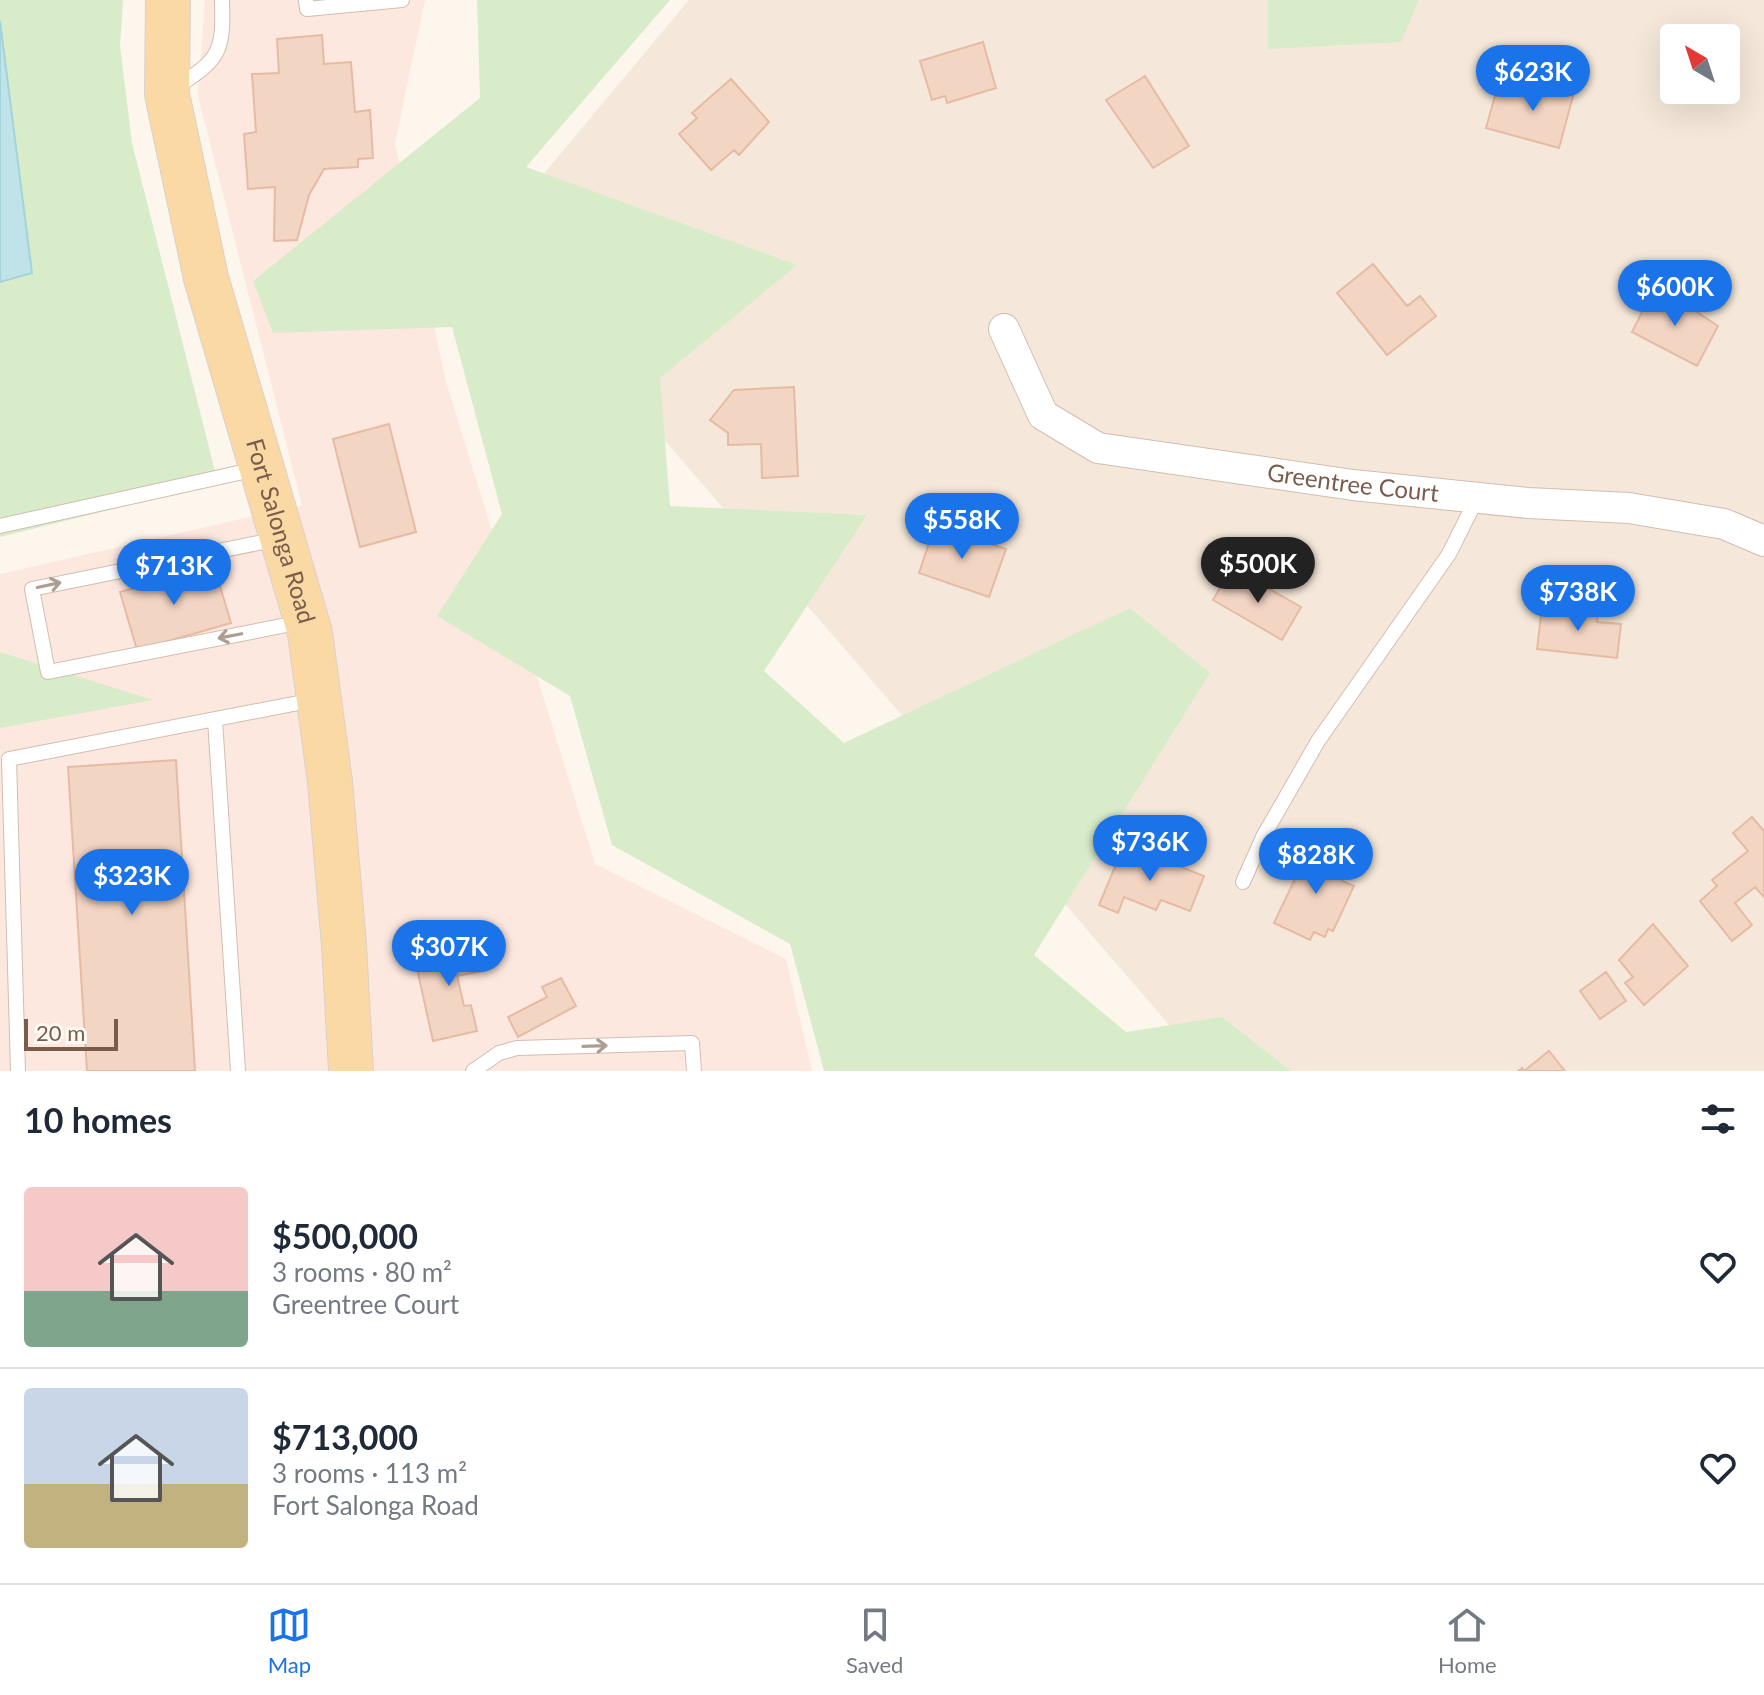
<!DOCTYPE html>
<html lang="en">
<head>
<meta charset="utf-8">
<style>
	body { margin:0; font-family:Lato,sans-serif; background:#f2f2f3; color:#1f2937; height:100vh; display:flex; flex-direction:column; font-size:30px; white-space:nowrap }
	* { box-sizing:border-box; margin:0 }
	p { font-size:26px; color:#747a83 }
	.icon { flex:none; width:44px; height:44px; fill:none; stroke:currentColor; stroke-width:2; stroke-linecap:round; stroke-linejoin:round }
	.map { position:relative; height:1071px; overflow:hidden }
	.details { display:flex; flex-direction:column; background:#fff; flex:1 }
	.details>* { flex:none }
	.needle { width:52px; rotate:321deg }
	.tools { position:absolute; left:1660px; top:24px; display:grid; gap:16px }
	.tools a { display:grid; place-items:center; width:80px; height:80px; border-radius:8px; background:#fff; box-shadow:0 8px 32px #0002; font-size:40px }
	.scale { position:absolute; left:24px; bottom:20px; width:94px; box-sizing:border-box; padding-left:8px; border:4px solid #7a5c4d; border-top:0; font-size:22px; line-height:28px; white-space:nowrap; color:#7a5c4d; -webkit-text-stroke:6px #fffaf3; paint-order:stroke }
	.price { position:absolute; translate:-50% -68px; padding:0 18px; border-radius:28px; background:#1a73e8; color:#fff; font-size:26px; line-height:52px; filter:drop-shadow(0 2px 4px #0008) }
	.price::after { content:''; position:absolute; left:50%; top:48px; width:24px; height:18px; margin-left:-12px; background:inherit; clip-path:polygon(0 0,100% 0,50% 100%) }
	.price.on { background:#222; color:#fff }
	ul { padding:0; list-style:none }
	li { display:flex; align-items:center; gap:24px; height:200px; padding:0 24px }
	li+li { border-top:2px solid #e0e1e3 }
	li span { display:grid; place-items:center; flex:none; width:224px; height:160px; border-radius:8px; color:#555 }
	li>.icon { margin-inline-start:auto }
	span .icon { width:96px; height:96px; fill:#fffc; stroke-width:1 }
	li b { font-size:34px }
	h2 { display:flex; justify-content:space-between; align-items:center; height:96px; padding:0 24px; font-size:34px }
	.menu { display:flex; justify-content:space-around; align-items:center; height:112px; border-top:2px solid #e0e1e3; background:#fff; font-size:22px; color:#747a83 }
	.menu a { display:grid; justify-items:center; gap:4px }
	.menu .on { color:#1a73e8 }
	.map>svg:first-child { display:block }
	.residential { fill:#f5e8da; fill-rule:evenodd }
	.commercial { fill:#fde8e0 }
	.green { fill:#d8ecc9 }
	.water { fill:#bfe3e8; stroke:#a5d3da; stroke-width:2 }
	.building { fill:#f3d5c3; stroke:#e6bba3; stroke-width:2 }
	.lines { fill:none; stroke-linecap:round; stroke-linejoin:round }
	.service-casing { stroke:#d1beb0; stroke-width:16 }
	.minor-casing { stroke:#d1beb0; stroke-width:32 }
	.primary-casing { stroke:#dad1cd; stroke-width:46 }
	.service { stroke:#fff; stroke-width:14 }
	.minor { stroke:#fff; stroke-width:30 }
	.primary { stroke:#fbd9a5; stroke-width:44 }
	.oneway { stroke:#af9d94 }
	.labels { text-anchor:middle; stroke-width:6; stroke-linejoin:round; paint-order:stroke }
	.street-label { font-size:24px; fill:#7a5c4d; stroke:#fffaf3 }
</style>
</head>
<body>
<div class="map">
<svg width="1764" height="1071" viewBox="0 0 1764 1071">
	<rect width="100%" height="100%" fill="#fdf6ec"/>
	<path class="residential" d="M689,0H1764V1071H1209L490,238ZM1674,38H1726V90H1674Z"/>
	<path class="commercial" d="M205,0H425L395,143L446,382L595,864L786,959L812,1071H0V574L302,505L198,96Z"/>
	<path class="green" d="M0,0H123L120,46L132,143L218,483L0,537Z
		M477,0H670L526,167L797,265L660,378L670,506L867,515L764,671L844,743L1130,608L1210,673L1034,955L1126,1032L1222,1017L1291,1071H824L790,944L612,845L570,696L437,616L502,514L452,327L273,333L253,281L480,98Z
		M1268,0H1419L1401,42L1268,49Z
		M0,652L153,700L0,728Z"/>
	<path class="water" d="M0,21L32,273L0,282Z"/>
	<path class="building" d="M322,35L324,64L351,62L355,112L370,110L373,158L358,159V167L324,169L309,195L297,240L274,241L275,187L248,189L244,134L256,132L252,74L279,73L277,39Z
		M983,42L996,88L947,103L945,96L932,100L920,61Z
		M1145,76L1189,146L1153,168L1106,100Z
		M731,79L769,122L739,155L734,150L711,170L679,134L697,118L692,113Z
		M1537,79L1575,89L1559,148L1486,128L1498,85L1533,95Z
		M1373,264L1407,306L1420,296L1436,316L1387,355L1337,293Z
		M1652,292L1670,302L1673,296L1718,326L1697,366L1632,332Z
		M794,387L798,476L762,478L761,444L728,445V433L710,420L734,390Z
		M389,424L416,532L360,547L333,439Z
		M935,525L1006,549L989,597L919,573Z
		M214,566L231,623L137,650L120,592L138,587L135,576L152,571L156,583Z
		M1229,572L1261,590L1263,585L1301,607L1282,640L1213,600Z
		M1542,607L1598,613L1597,622L1621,624L1617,658L1537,649Z
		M176,760L195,1071H87L68,767Z
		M1752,817L1764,831V897L1755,887L1735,903L1752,925L1732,941L1700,901L1717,886L1712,880L1748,851L1733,833Z
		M1311,845L1350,864L1342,881L1354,886L1333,931L1328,929L1325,937L1314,932L1310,940L1274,923Z
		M1122,850L1139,856L1141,851L1204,876L1190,911L1161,900L1156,910L1124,897L1118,913L1099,905Z
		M1653,924L1688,966L1644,1005L1625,983L1633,977L1619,960Z
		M488,941L491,959L480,961L482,971L457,976L464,1006L471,1005L477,1031L433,1041L414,955Z
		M1606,972L1626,1001L1600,1019L1580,991Z
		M561,978L576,1006L518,1037L508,1017L547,997L542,987Z
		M1549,1051L1565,1071H1518L1522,1068L1524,1071Z"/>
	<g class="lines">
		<g class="service-casing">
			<path id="service" d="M306,0L307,9L402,0
				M174,89C218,59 224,56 222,0
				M0,526L256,469
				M278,539L32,589L48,672L302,622
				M215,720L238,1071
				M1243,882L1263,837L1318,741L1449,554L1477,498
				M18,1071L9,759L314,700
				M473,1071L499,1053L517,1048L692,1043L694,1071"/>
		</g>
		<g class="minor-casing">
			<g id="minor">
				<path id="s1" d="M1004,329L1043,415L1098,448L1353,485L1528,503L1629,508L1724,524L1764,541"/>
			</g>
		</g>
		<g class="primary-casing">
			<g id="primary">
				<path id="s2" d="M168,0L167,94L206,278L310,633L330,782L344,945L351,1071"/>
			</g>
		</g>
		<use href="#service" class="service"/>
		<use href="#minor" class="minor"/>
		<use href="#primary" class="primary"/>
	</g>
	<defs><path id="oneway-shaft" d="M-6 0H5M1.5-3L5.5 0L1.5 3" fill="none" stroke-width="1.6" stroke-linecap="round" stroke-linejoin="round" transform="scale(2)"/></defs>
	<g class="oneway">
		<use href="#oneway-shaft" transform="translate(49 585) rotate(-12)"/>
		<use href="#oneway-shaft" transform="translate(230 636) rotate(169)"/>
		<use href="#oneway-shaft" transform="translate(595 1046) rotate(-2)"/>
	</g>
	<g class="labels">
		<g class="street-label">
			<text dy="8" stroke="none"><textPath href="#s1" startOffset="416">Greentree Court</textPath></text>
			<text dy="8" stroke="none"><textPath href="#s2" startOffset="546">Fort Salonga Road</textPath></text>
		</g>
	</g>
</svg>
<div class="tools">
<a><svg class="needle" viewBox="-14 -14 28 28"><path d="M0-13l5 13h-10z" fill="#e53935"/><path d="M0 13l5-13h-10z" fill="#747a83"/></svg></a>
</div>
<div class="scale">20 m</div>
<b class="price" style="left:1533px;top:113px">$623K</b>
<b class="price" style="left:1675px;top:328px">$600K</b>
<b class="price" style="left:962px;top:561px">$558K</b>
<b class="price on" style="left:1258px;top:605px">$500K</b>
<b class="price" style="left:174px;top:607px">$713K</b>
<b class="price" style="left:1578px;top:633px">$738K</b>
<b class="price" style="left:1150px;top:883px">$736K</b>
<b class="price" style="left:1316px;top:896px">$828K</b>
<b class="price" style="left:132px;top:917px">$323K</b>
<b class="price" style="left:449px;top:988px">$307K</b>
</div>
<section class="details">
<h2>10 homes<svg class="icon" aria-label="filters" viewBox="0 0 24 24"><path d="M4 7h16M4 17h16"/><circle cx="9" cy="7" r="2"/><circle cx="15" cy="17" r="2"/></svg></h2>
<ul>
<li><span style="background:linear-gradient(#f6c9c9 65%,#7fa58c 0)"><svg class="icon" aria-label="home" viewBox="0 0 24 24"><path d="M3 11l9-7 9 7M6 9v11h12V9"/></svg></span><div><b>$500,000</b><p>3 rooms · 80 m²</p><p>Greentree Court</p></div><svg class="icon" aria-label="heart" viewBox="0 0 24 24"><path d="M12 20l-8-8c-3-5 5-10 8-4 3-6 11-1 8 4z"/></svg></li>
<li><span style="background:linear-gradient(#c9d6e8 60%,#c2b280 0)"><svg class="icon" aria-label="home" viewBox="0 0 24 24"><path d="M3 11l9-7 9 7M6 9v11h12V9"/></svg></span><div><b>$713,000</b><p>3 rooms · 113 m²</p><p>Fort Salonga Road</p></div><svg class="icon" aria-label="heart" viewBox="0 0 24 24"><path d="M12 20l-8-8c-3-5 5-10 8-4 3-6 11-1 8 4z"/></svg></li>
</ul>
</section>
<nav class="menu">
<a class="on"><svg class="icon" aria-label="map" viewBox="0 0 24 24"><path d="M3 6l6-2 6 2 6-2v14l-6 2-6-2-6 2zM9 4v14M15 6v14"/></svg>Map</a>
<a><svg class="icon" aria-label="saved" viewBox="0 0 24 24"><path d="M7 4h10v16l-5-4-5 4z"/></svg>Saved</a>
<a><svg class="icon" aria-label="home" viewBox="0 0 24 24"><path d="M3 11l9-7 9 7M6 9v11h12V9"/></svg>Home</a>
</nav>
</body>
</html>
